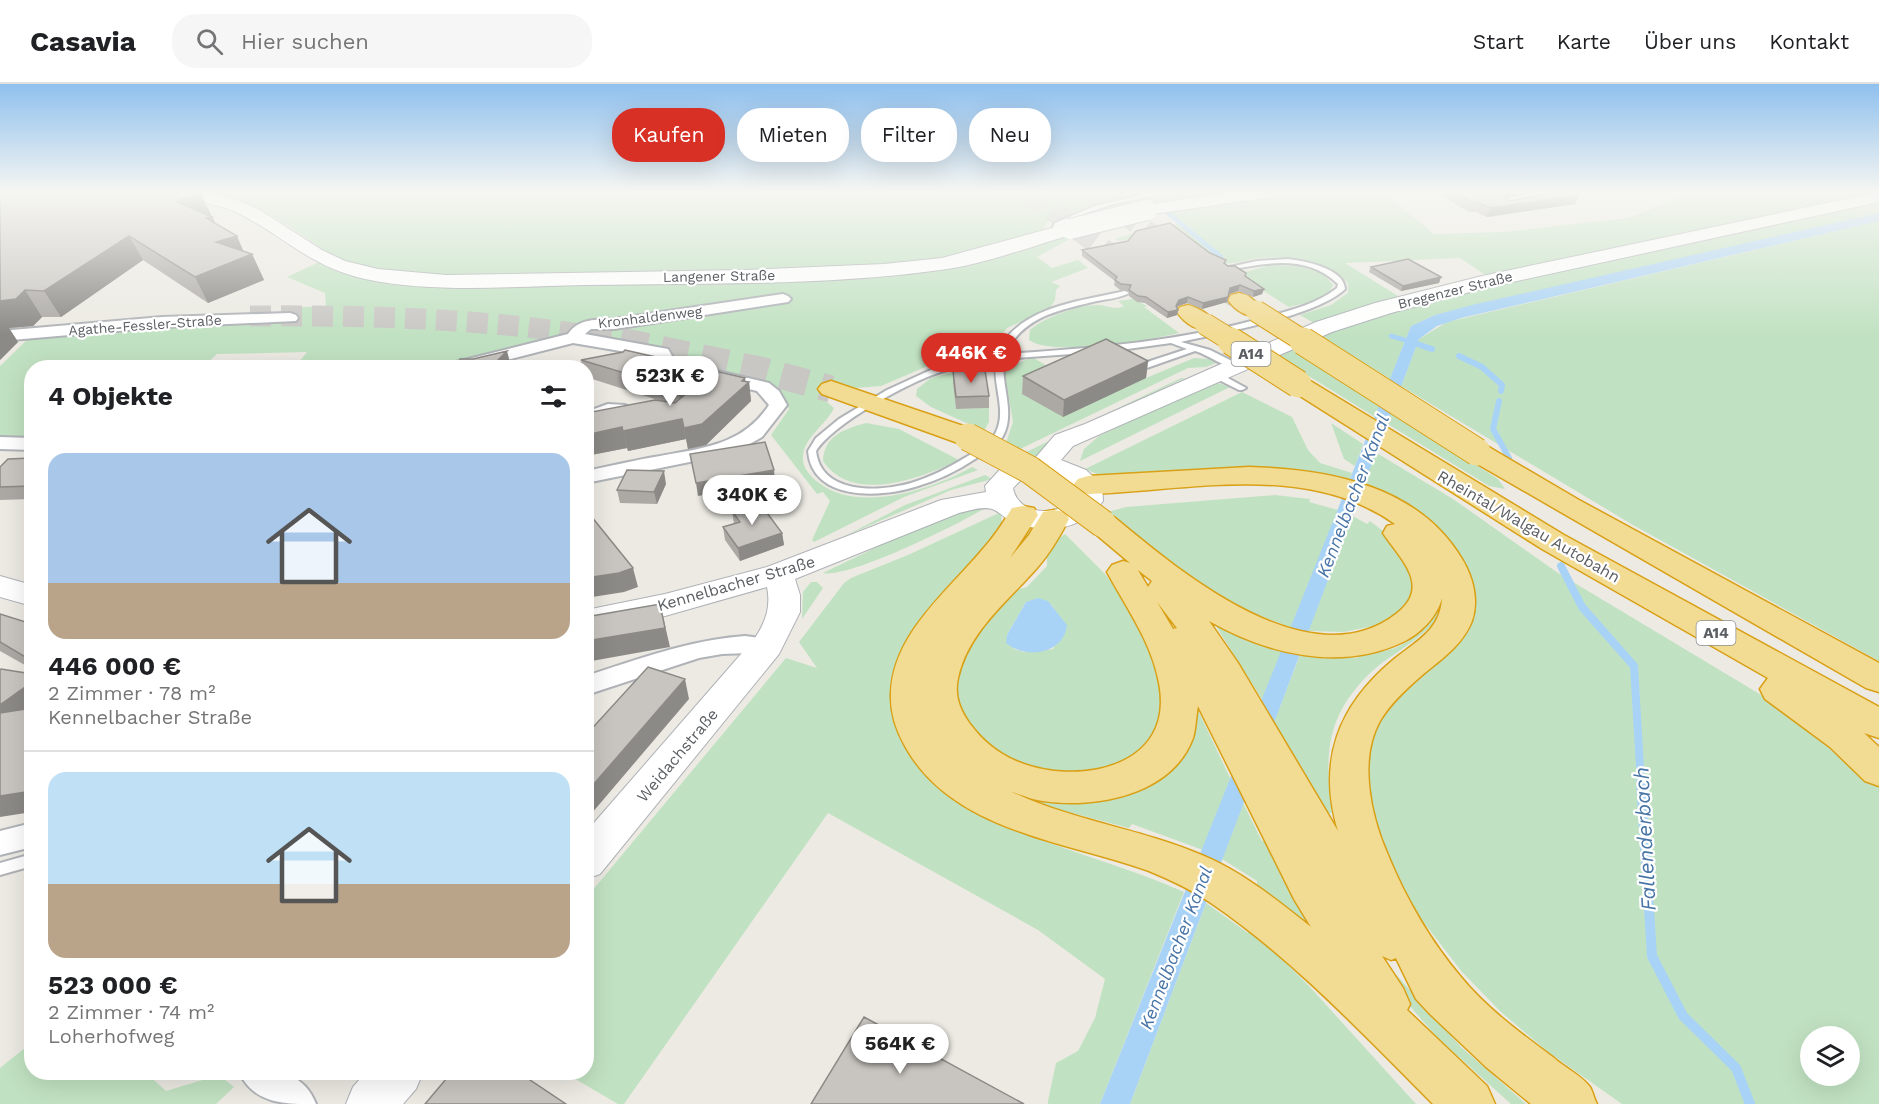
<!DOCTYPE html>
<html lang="de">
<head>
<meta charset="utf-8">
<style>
	body { margin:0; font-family:"Work Sans",sans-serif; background:#f6f6f6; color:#202124; height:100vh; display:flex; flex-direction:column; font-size:22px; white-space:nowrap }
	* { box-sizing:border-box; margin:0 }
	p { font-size:20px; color:#757577 }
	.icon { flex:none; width:33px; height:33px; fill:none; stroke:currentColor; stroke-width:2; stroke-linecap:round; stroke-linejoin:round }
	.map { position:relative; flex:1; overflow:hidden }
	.side { position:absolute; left:24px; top:276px; width:570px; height:720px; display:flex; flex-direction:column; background:#fff; border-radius:24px; box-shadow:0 6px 24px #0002 }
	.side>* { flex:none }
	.banner { position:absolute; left:612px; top:24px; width:570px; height:54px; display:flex; gap:12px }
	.controls { position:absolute; left:1800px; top:942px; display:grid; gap:12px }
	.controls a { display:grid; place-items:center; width:60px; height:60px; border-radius:50%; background:#fff; box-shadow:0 6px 24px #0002; font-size:30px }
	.price { position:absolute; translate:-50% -51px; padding:0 14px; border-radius:21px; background:#fff; color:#222; font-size:20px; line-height:39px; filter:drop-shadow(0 2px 3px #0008) }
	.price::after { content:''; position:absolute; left:50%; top:36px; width:18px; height:14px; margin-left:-9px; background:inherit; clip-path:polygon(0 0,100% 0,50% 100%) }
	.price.current { background:#d93025; color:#fff }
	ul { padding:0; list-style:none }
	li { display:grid; align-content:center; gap:12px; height:318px; padding:0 24px }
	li+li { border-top:2px solid #e0e0e0 }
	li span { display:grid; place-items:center; height:186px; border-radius:18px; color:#555 }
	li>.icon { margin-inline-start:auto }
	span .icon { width:108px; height:108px; fill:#fffc; stroke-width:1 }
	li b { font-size:26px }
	h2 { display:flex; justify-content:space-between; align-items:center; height:72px; padding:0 24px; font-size:26px }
	.tag { padding:0 21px; border-radius:24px; background:#fff; box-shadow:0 6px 24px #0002; font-size:21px; line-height:54px }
	.tag.current { background:#d93025; color:#fff }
	header { display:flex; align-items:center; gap:36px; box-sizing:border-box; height:84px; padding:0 30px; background:#fff; border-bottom:2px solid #e0e0e0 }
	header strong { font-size:28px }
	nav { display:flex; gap:33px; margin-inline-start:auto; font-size:21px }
	.search { width:420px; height:54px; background:#f6f6f6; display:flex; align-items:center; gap:15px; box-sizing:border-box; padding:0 21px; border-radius:24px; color:#757577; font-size:22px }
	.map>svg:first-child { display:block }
	.green { fill:#c1e2c2; fill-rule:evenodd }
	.water { fill:#a9d3f6 }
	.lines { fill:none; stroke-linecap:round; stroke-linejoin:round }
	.stream-far3 { stroke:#a9d3f6; stroke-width:4.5 }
	.stream-far2 { stroke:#a9d3f6; stroke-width:6 }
	.stream-far1 { stroke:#a9d3f6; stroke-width:8 }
	.stream { stroke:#a9d3f6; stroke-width:10 }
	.highway-tunnel-far1 { stroke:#c8c7c3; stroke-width:21; stroke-dasharray:21 10; stroke-linecap:butt }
	.highway-tunnel { stroke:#c8c7c3; stroke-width:27; stroke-dasharray:27 14; stroke-linecap:butt }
	.lane-casing { stroke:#b0b3b7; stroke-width:4 }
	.street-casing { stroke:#b0b3b7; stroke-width:4 }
	.secondary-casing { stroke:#afb2b7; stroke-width:2 }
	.highway-casing { stroke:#d9a016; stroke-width:3 }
	.lane { fill:#fff; fill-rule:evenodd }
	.street { fill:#fff; fill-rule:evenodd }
	.secondary { fill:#fff; fill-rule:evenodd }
	.highway { fill:#f2dc94; fill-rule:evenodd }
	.secondary-bridge-casing { stroke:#afb2b7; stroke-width:22; stroke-linecap:butt }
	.highway-bridge-far1-casing { stroke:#d9a016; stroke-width:23; stroke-linecap:butt }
	.highway-bridge-casing { stroke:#d9a016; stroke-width:29; stroke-linecap:butt }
	.secondary-bridge { stroke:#fff; stroke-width:20 }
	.highway-bridge-far1 { stroke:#f2dc94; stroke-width:21 }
	.highway-bridge { stroke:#f2dc94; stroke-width:27 }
	.wall { fill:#aca9a5 }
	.shaded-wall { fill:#8c8a86 }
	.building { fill:#c8c5c0; stroke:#8c8a86; stroke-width:1.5 }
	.labels { text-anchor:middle; stroke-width:4.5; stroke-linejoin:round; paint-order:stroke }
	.far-street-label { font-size:14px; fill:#5b5e62; stroke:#fff }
	.shield { fill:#fff; stroke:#8c8e91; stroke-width:1.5 }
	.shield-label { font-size:15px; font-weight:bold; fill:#5b5e62 }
	.street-label { font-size:16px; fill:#5b5e62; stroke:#fff }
	.water-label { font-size:18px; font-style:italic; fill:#4874a6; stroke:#fff }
	.near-water-label { font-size:21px; font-style:italic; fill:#4874a6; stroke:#fff }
</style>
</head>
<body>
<header>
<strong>Casavia</strong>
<div class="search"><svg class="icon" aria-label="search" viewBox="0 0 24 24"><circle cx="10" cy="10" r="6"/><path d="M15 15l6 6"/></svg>Hier suchen</div>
<nav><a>Start</a><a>Karte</a><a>Über uns</a><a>Kontakt</a></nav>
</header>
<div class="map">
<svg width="1879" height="1020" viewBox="0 0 1879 1020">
	<rect width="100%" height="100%" fill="#eceae3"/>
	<path class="green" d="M206,108H1383L1434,150L1503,148L1628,134L1687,111L1682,108C1705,108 1739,113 1760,108H1879L1490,194L1460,174L1345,179L1403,215L1314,239L1300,231L1331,221L1348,209V199C1328,175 1287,172 1258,174C1246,176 1233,181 1221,179C1187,176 1154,149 1119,157L1115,155L1149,144L1183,139L1156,121L1086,136L1072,129L1047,138L1043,145L1079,150L1037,173L1052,184L1078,176L1088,184L1051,198L1060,202L1056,206L1055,216L1049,225L1007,244L991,263L983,267L930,281L881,302L855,304L835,299L822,314L834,324C826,341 803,354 803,373C802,384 811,393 819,399C860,430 933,405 972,383L978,386L904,413L814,458L812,456L830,417L823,408L817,410L771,351L789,325L780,308L761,297L682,278L669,266L588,250L567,249L547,257L445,283H295L307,268L217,270L203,283L32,284L31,357L0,356V282L31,252L139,244L270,238L284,224L326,222L325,209L287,193L332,172C293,145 255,115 206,108Z
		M1879,116V129L1435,231L1411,242L1390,295L1319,251L1454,210Z
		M1879,137V577L1633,441L1401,302L1419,255L1447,238Z
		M1271,181C1292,181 1321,182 1333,201C1327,217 1304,219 1289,223L1237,190Z
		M1133,215L1147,222L1144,223L1179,249C1150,256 1052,273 1029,256L1030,246C1045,233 1076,222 1096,221C1107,220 1113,227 1124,222L1118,217Z
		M1291,262L1381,319L1375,333L1273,270Z
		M1032,273L1064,292L1146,294L1194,274L1210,275L1216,279L1206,283L1188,284L1018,366L1006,359L1013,338L1004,286Z
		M962,286L979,288L988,298L953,299L956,325L989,324V338L984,347L931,323L916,312L917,305L931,294Z
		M1181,294H1185L1065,350L1034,375L1024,369Z
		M1215,298L1230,303L1080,377L1084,365L1099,352Z
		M1242,308L1292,333L1308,366L1320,379L1352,389L1349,396C1270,376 1184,387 1102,392L1085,385Z
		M1391,326L1498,395L1505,405L1489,402L1386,339Z
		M866,339L899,345L959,376C921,394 853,421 823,377C824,352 844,345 866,339Z
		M1331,339L1363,360L1355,382L1344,375Z
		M1375,368L1453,415L1558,489L1798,633L1879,701V1020H1622L1548,968L1501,928L1462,888L1415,827L1386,772L1369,719L1365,684L1372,654L1383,626L1460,558L1467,546L1471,520L1363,401ZM1810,952H1850V992H1810Z
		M985,391L992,395L951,406L843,453L905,421Z
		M1275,411L1310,415L1309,418L1338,426L1292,544L1232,521L1154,468L1108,428L1126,423Z
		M989,422C963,438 849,495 823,489L941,432Z
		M1370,423H1375C1401,437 1424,454 1438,481C1465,535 1411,556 1377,583C1360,597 1344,617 1336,638C1325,667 1328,698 1332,729L1323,730L1318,723L1323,722L1274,638L1300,571L1357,574L1359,571C1370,569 1384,568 1395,564C1438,546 1455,503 1424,465C1409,446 1390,435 1370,423Z
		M1001,428L1002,444L919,545L1006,742C1065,767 1126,782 1184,808L1100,1020H1048V1017L1056,979L1078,967L1095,934L1105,895L1038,846L828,729L624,1020H618L565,989L586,988L587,813L786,574L817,584L799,558L844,499L851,494L908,471Z
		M1351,431L1367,440L1370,437L1392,454L1411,477L1414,512L1388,539L1344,548L1308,547Z
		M1033,445L928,629L1087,717L1196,622L1231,696L1203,766L1132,740L1129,744L1057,725L993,702L923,630L1013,468L1025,450Z
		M1065,450L1105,490L1128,520L1163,591L1166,629L1143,666L1108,687L1052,692L982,664L951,610L966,561L1012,507L1027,503L1047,482V463ZM1026,518L1052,521L1056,530L1066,541L1053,565L1024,568L1014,565L1007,551Z
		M811,498H817L823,504L802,535L803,508Z
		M1214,539L1246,554L1283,567L1263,617Z
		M1243,719L1262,757H1266L1327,865L1257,803V797L1222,775Z
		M1206,819L1248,849L1249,842L1309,902L1416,1020H1130Z
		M1383,876L1461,963L1526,1020H1511L1437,953L1393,903Z
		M31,959L32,988L146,989L166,1007L219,991L234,1003L216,1020H0V984Z"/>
	<path class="water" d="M1879,129V137L1461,234L1437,242L1419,255L1130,1020H1100L1411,242L1435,231L1476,220Z
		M1038,514L1048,517L1067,541C1064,570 1026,576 1006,559L1007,551L1026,518Z"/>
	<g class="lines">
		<path class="stream-far3" d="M1168,129L1221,173
			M1391,252L1405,256"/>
		<path class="stream-far2" d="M1414,259L1432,265
			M1459,272L1482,283L1502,301L1501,307
			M1499,317L1493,345L1509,374"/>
		<path class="stream-far1" d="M1561,482L1582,523L1634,582L1641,700"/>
		<path class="stream" d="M1641,698L1652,872L1683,932L1736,984L1750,1020"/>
		<path class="highway-tunnel-far1" d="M1028,108L1134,188
			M1095,108L1239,216
			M250,232C377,231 504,235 629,258"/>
		<path class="highway-tunnel" d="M621,257L760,286L831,305"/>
		<g class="lane-casing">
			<path id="lane" d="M1155,108H1171L1113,120L1086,129L1060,141L1065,147L1064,148H1060L1053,143L1055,139L1095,122Z
				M1403,108H1412L1409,110Z
				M1288,175C1304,177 1344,184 1345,205C1317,232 1221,249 1181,258L1210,266L1236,279V283C1222,283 1209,271 1195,267L1141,286H1135V282L1187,265L1171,259L1113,267L1004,275C1000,300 1016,328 1003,352C997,362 985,369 975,375C957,387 938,396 918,402C882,414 812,418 808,367L816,354L839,335L887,306L935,284L996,271C1018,222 1078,218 1125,207L1129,209C1120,214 1108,215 1097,217C1060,226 1023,232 1005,270C1094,264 1179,258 1266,233C1291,226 1317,220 1337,204L1338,200C1307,170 1267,179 1228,186L1225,184L1257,177ZM996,276C992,300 1007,326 996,348C991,359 978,366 968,372C950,383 931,393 911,399C879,408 821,411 816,367C834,339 909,298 941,288C958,282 978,280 996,276Z
				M595,277L599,279L598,281L583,284H564Z
				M1211,288H1217L1246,304L1242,306H1239L1211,292Z
				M608,320L625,321L635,325L631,328L608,325L586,334V328Z
				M32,770V782L0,791V779Z"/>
		</g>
		<g class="street-casing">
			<path id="street" d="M783,210L788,212L791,215L788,218L614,245H591L585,250L668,265L675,277L769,299L779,307L787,321L762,353L734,369L586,399V387C611,382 635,376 660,372C703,364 743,361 769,321L757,307L663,285L656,273L573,259L476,284H446L448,280L568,250C579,234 596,236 614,235Z
				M290,229L296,231L298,234L296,237L162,243L0,257V247L162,233Z
				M0,353L32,354V366L0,365Z
				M745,552L775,556L779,562L775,568L722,570L699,574L586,611V592C639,575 689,556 745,552Z
				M32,739V763L0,771V747Z
				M239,988C272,988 302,984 316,1020C284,1020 254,1020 239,988Z"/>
		</g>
		<g class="secondary-casing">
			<path id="secondary" d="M154,108H203L237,116L258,125L322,166L345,177L378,185L446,191L745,186L884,180L942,174L1070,139L1079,145L1077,149C1032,162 986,180 940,186C826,202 702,199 586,201C514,202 437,210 365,195C310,183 283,151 236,128C213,118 187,116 162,115L156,114Z
				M1233,108H1280L1271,113L1147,131L1138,126L1147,121Z
				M1879,108V118L1485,204L1391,229L1332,248L1073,362L1061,376L1086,386L1102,401L1103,417C1083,446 1047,450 1015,439C1006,436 999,427 992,425C981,422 969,427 959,429L795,495L800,511V528L779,570L600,790L586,795V748L755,554C766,537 771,523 767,503L665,532L586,548V526L665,510L767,483L941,416L986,408L985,402L1004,381L1036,373L1055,351L1085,340L1316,238L1375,219L1482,192ZM1037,389C1052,390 1062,394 1074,403L1075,415C1057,433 1018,432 1013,404L1024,393Z
				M0,492L32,501V522L0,513Z
				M366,988H423L416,1005L403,1020H346L353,1003Z"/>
		</g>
		<g class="highway-casing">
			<path id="highway" d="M1239,209L1247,211L1267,227L1264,232C1250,235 1236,228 1228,216L1231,211Z
				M1188,221C1199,224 1210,231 1217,240L1213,245C1199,249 1185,240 1177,228L1180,223Z
				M1298,292L1307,295L1564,451L1879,623V654L1864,649L1879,663V702L1865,697L1830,663L1765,615L1760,605L1768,594L1542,465L1289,305L1285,300L1289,295Z
				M831,297L978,347L982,353L978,359L968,361L958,359L822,310L818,305L822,300Z
				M1477,360L1487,362L1579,416L1879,579V608L1866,604L1467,374L1463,368L1467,362Z
				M1249,383C1328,385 1418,401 1462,475C1473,493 1479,516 1472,537C1462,562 1440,576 1420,593C1405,606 1390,620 1380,637C1358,676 1371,733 1388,771C1405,813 1431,858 1461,893C1486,924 1522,950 1554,974C1564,983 1582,992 1590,1003C1593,1008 1594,1015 1597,1020H1531L1486,983L1430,930L1416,915L1396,874L1391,876L1382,872L1403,904L1410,920L1407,926L1487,1002L1495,1020H1433C1363,950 1293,875 1211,819C1192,806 1171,796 1149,787C1067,757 952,748 905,662C896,646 890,628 891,609C893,550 947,508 982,466C994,453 1003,439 1012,424L1023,422L1034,424L1038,431L1010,474L1029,451L1043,428L1054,426L1065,428L1069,435C1060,452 1050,469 1037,484C1007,518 968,548 958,594C954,612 960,626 970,640C982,656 997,669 1016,677C1077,703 1176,684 1159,599C1152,559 1126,523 1107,488L1112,481L1123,477L1130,479L1092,447L1088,440L1092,433L1103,431L1114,433C1179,487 1309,597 1396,530C1433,502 1399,474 1383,449L1387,442L1395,440C1306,377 1190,407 1088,410L1078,407L1073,401L1078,395L1088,392ZM1138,486L1152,497L1148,503L1139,488ZM1442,514C1441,546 1415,558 1393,576C1338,622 1317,677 1338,747L1238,579L1209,537C1267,570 1340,588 1403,558C1420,550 1437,533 1442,514ZM1157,518L1177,544L1173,545ZM1198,622L1294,815L1311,843C1278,817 1244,789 1204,772C1142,745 1073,737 1012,708C1022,711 1033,716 1043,717C1096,725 1172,711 1193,654C1196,644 1196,632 1198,622Z"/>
		</g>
		<use href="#lane" class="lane"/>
		<use href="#street" class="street"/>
		<use href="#secondary" class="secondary"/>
		<use href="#highway" class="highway"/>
		<g class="secondary-bridge-casing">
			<path id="secondary-bridge" d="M1070,145L1147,126"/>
		</g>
		<g class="highway-bridge-far1-casing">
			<path id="highway-bridge-far1" d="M1256,227L1305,258
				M1205,240L1234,258"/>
		</g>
		<g class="highway-bridge-casing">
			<path id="highway-bridge" d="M1231,257L1298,300
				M1303,257L1477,368
				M968,353L1030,386L1103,440"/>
		</g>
		<use href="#secondary-bridge" class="secondary-bridge"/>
		<use href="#highway-bridge-far1" class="highway-bridge-far1"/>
		<use href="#highway-bridge" class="highway-bridge"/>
	</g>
	<path class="wall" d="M200,108L216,140L244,168L252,170L264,196L208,219L143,176L61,233H42L33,242L9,244L18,258L0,276V111Z
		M1435,108H1536L1506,114L1510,117L1579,111L1575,120L1487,133L1476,128H1469Z
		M1082,166L1225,180L1228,182L1246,189V193L1264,205L1262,210L1253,213L1238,207L1229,210L1227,218L1202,225L1187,219L1178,222L1177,224L1178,226L1177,231L1167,234L1145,219L1137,218L1129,212V207L1120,206L1114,201L1115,197L1082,172Z
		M1371,183L1441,193L1439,199L1401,207L1369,188Z
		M581,276L704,284L706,294L749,298L751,317L706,361L688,365L686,355L628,367L627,364L586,372L661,317L586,293V284H583Z
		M1148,277L1146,294L1063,333L1022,310L1023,292Z
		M953,287L989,312V324L956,325L953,299Z
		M32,374V415L0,416V383Z
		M666,400L657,420L620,419L617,406Z
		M732,427L782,449L784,461L740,477L725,456L723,443L734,440Z
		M0,530L32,540V585L0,567Z"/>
	<path class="shaded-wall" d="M200,108L211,132L177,118Z
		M1505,108H1536L1503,115Z
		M1579,111L1575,120L1487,133L1490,124Z
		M212,133L223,156L237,152L246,173L252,170L264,196L208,219L195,193L206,134Z
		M129,152L143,176L61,233L44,207Z
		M1441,193L1439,199L1401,207L1403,202Z
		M1240,201L1238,207L1229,210L1230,204Z
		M1264,205L1262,210L1253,213L1254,207Z
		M25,206L42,233L33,242L9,244L18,258L0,276V217Z
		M1188,213L1187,219L1178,222L1176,226H1178L1177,231L1167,234L1168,228L1176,222L1179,216Z
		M1228,213L1227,218L1202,225L1203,219Z
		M507,267L510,278L504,284H490Z
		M1148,277L1146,294L1063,333L1064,316Z
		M226,278L229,284H221Z
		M704,284L707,302L694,308L690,307L692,314L681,323L678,305Z
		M745,294L746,300L749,298L751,317L706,361L688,365L684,344Z
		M682,335L686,355L628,367L623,347Z
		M622,343L627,364L586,372V351Z
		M774,386L775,398L698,412L696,399Z
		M664,387L666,400L657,420L654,408Z
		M782,449L784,461L740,477L738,464Z
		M633,484L638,503L624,508L586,514V494Z
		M660,520L670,563L586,578V557Z
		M685,595L689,615L586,736V709Z
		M32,598V627L0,646V621Z
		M32,707V728L0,733V712Z"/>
	<path class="building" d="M200,108L177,118L212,133L206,134L237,152L216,158L252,170L195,193L129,152L44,207L25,206L16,215L0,217V111L3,110Z
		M1453,108H1505L1503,112L1510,117L1556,108H1573L1579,111L1490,124L1479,119H1473Z
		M1170,139L1210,169L1226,176L1224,179L1228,182H1235L1246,189L1245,192L1264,205L1254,207L1240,201L1230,204L1228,213L1203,219L1188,213L1179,216L1176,222L1178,226L1168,228L1146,213L1138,212L1129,206L1131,201L1121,200L1115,196L1117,193L1082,166L1128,157L1136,147Z
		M1408,175L1441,193L1403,202L1371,183Z
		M1106,255L1148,277L1064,316L1023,292Z
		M625,266L704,284L678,305L581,276L623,268Z
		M507,267L490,284H460V275H473Z
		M226,278L221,284H190L195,279Z
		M570,278V284H542Z
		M985,286L989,312L956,313L953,287Z
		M715,287L745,294L742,297L749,298L702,340L684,344L682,335L623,347L622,343L586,351V329L655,316L675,319L687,309L694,308L690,307Z
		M765,358L774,386L696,399L690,370Z
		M32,374V402L0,403V383L8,375Z
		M627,386L664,387L654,408L617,406Z
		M759,418L782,449L738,464L723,443L740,438L732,427Z
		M591,432L633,484L619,489L586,494V434Z
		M660,520L665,544L586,557V533Z
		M0,530L32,540V577L0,558Z
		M648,583L685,595L586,709V651Z
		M1,585L32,590V598L0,621V586Z
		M32,624V707L0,712V629Z
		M864,933L1024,1020H811Z
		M452,988H518L566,1020H425Z"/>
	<linearGradient id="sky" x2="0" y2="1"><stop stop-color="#8fc0ee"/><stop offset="0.43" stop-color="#f6f6f2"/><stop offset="1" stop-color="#f6f6f2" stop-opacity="0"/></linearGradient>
	<rect width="1879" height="251" fill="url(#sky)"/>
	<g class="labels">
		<g class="far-street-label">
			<text transform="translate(719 192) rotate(-1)" y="5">Langener Straße</text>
			<text transform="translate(1455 206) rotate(-14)" y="5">Bregenzer Straße</text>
			<text transform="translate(650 233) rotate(-7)" y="5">Kronhaldenweg</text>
			<text transform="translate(145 241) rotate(-4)" y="5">Agathe-Fessler-Straße</text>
		</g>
		<g class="shield">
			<rect x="1231.5" y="258" width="39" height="24" rx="4.5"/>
			<rect x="1696.5" y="537" width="39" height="24" rx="4.5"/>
		</g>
		<g class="shield-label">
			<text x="1251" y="275">A14</text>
			<text x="1716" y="554">A14</text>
		</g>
		<g class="street-label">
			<text transform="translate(1529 442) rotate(30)" y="6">Rheintal/Walgau Autobahn</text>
			<text transform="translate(736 499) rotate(-16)" y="6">Kennelbacher Straße</text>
			<text transform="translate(677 671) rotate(-50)" y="6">Weidachstraße</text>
		</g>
		<g class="water-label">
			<text transform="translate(1353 412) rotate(-69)" y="6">Kennelbacher Kanal</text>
			<text transform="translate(1176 864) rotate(-69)" y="6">Kennelbacher Kanal</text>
		</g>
		<g class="near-water-label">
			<text transform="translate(1645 755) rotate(-93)" y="7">Fallenderbach</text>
		</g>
	</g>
</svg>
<div class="controls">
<a><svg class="icon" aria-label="layers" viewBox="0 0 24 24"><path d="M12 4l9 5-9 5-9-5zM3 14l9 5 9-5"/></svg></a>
</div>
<b class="price current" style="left:971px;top:300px">446K €</b>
<b class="price" style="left:670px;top:323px">523K €</b>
<b class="price" style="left:752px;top:442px">340K €</b>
<b class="price" style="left:900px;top:991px">564K €</b>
<div class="banner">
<a class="tag current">Kaufen</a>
<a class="tag">Mieten</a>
<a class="tag">Filter</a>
<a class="tag">Neu</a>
</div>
<section class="side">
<h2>4 Objekte<svg class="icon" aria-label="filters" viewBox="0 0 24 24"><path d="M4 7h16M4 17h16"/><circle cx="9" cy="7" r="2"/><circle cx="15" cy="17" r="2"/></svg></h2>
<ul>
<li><span style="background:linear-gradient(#a9c7e8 70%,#b9a48a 0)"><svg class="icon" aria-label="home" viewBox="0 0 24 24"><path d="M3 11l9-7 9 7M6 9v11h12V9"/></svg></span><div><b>446 000 €</b><p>2 Zimmer · 78 m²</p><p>Kennelbacher Straße</p></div></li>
<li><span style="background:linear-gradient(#bfe0f5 60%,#b9a48a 0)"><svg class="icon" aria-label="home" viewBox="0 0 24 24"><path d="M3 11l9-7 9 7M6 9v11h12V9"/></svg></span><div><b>523 000 €</b><p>2 Zimmer · 74 m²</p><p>Loherhofweg</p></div></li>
</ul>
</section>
</div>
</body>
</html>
